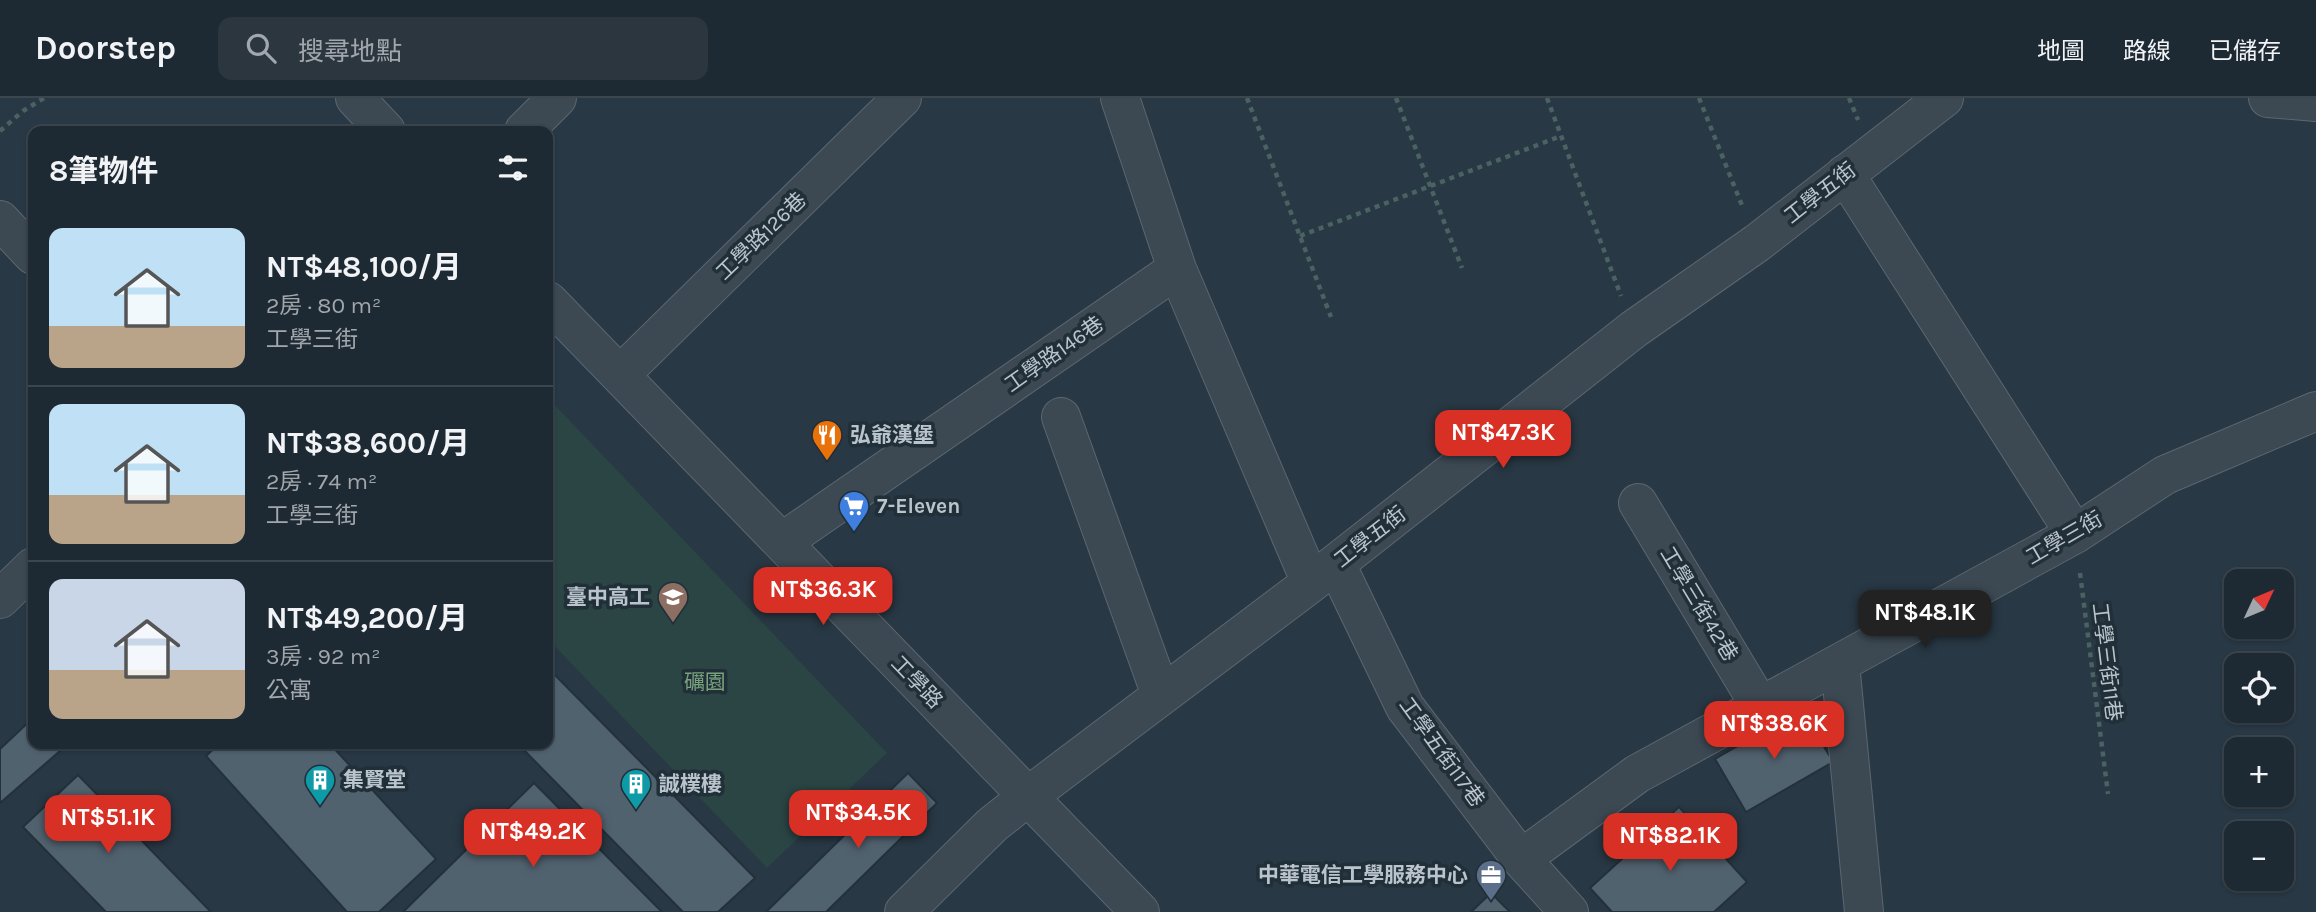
<!DOCTYPE html>
<html lang="zh-TW">
<head>
<meta charset="utf-8">
<style>
	body { margin:0; font-family:Karla,"Noto Sans TC",sans-serif; background:#2b363f; color:#f1f3f6; height:100vh; display:flex; flex-direction:column; font-size:26px; white-space:nowrap }
	* { box-sizing:border-box; margin:0 }
	p { font-size:23px; color:#a1a7ac }
	.icon { flex:none; width:38px; height:38px; fill:none; stroke:currentColor; stroke-width:2; stroke-linecap:round; stroke-linejoin:round }
	.map { position:relative; flex:1; overflow:hidden }
	.drawer { position:absolute; left:28px; top:28px; width:525px; height:623px; display:flex; flex-direction:column; background:#1e2a33; border-radius:14px; box-shadow:0 2px 5px #0004,0 0 0 2px #3c464e }
	.drawer>* { flex:none }
	.needle { width:46px; rotate:46deg }
	.tools { position:absolute; left:2224px; top:471px; display:grid; gap:14px }
	.tools a { display:grid; place-items:center; width:70px; height:70px; border-radius:14px; background:#1e2a33; box-shadow:0 2px 5px #0004,0 0 0 2px #3c464e; font-size:35px }
	.price { position:absolute; translate:-50% -60px; padding:0 16px; border-radius:14px; background:#d93025; color:#fff; font-size:23px; line-height:46px; filter:drop-shadow(0 2px 4px #0008) }
	.price::after { content:''; position:absolute; left:50%; top:42px; width:21px; height:16px; margin-left:-10px; background:inherit; clip-path:polygon(0 0,100% 0,50% 100%) }
	.price.active { background:#222; color:#fff }
	ul { padding:0; list-style:none }
	li { display:flex; align-items:center; gap:21px; height:175px; padding:0 21px }
	li+li { border-top:2px solid #3c464e }
	li span { display:grid; place-items:center; flex:none; width:196px; height:140px; border-radius:14px; color:#555 }
	li>.icon { margin-inline-start:auto }
	span .icon { width:84px; height:84px; fill:#fffc; stroke-width:1 }
	li b { font-size:30px }
	h2 { display:flex; justify-content:space-between; align-items:center; height:84px; padding:0 21px; font-size:30px }
	header { display:flex; align-items:center; gap:42px; box-sizing:border-box; height:98px; padding:0 35px; background:#1e2a33; border-bottom:2px solid #3c464e }
	header strong { font-size:33px }
	nav { display:flex; gap:38px; margin-inline-start:auto; font-size:24px }
	.search { width:490px; height:63px; background:#2b363f; display:flex; align-items:center; gap:18px; box-sizing:border-box; padding:0 24px; border-radius:14px; color:#a1a7ac; font-size:26px }
	.map>svg:first-child { display:block }
	.green { fill:#2a4544 }
	.building { fill:#51626f; stroke:#23313b; stroke-width:2 }
	.lines { fill:none; stroke-linecap:round; stroke-linejoin:round }
	.minor-casing { stroke:#5b6771; stroke-width:40 }
	.path { stroke:#4a6261; stroke-width:4.5; stroke-dasharray:5 5; stroke-linecap:butt }
	.minor { stroke:#3c4953; stroke-width:38 }
	.labels { text-anchor:middle; stroke-width:7; stroke-linejoin:round; paint-order:stroke }
	.street-label { font-size:21px; fill:#bac4cd; stroke:#212f39 }
	.poi-label { font-size:21px; font-weight:bold; fill:#bac4cd; stroke:#212f39; text-anchor:start }
	.park-label { font-size:21px; fill:#78a27b; stroke:#212f39 }
</style>
</head>
<body>
<header>
<strong>Doorstep</strong>
<div class="search"><svg class="icon" aria-label="search" viewBox="0 0 24 24"><circle cx="10" cy="10" r="6"/><path d="M15 15l6 6"/></svg>搜尋地點</div>
<nav><a>地圖</a><a>路線</a><a>已儲存</a></nav>
</header>
<div class="map">
<svg width="2316" height="814" viewBox="0 0 2316 814">
	<rect width="100%" height="100%" fill="#283844"/>
	<path class="green" d="M548,300L887,655L767,770L548,541Z"/>
	<path class="building" d="M548,570L755,780L718,814H683L518,646H548Z
		M1802,611L1833,664L1746,714L1715,661Z
		M33,620V646H68L0,705V651Z
		M219,646H330L436,761L379,814H347L206,658Z
		M908,675L937,705L826,814H766Z
		M78,677L211,814H106L23,729Z
		M534,685L662,814H403Z
		M1679,709L1747,784L1714,814H1612L1590,790Z
		M1491,795L1510,814H1471Z"/>
	<g class="lines">
		<g class="minor-casing">
			<path id="minor" d="M355,0L386,33
				M1120,0L1177,171L1311,485
				M2268,0L2316,4
				M524,33L557,0
				M1845,76L2075,436
				M0,122L33,157
				M548,203L1140,814
				M620,277L902,0
				M1061,319L1161,597
				M1638,405L1760,608
				M782,444L1177,171
				M1336,466L1405,609L1521,761
				M0,501L33,469
				M1840,565L1864,814
				M904,814L992,727L1027,699L1311,485L1634,231L1757,145L1944,0
				M1569,814L1521,761L1637,676L2075,436L2165,377L2316,313"/>
		</g>
		<path class="path" d="M1247,0L1331,219
			M1396,0L1462,170
			M1547,0L1621,198
			M1699,0L1743,110
			M1849,0L1858,22
			M0,33L23,13L44,0
			M1300,138L1561,38
			M2080,475L2108,696"/>
		<use href="#minor" class="minor"/>
	</g>
	<defs>
		<g id="restaurant-pin" transform="scale(1.575)"><path d="M0 17L-7.5 6A9.5 9.5 0 1 1 7.5 6Z" fill="#e8710a" stroke="#212f39"/><path d="M-5-6h1v4h1v-4h1v4h1v-4h1v5L-1.5 .5V6h-2V.5L-5-1ZM5-6V6H3V1.5H1.5Q1.5-4 5-6Z" fill="#fff"/></g>
		<g id="supermarket-pin" transform="scale(1.575)"><path d="M0 17L-7.5 6A9.5 9.5 0 1 1 7.5 6Z" fill="#3f7fe0" stroke="#212f39"/><path d="M-6-5.5h2.5l.6 2H6L4.5 2H-2.5L-4.4-4H-6ZM-1.5 3.2a1.3 1.3 0 1 0 .1 0ZM3 3.2a1.3 1.3 0 1 0 .1 0Z" fill="#fff"/></g>
		<g id="school-pin" transform="scale(1.575)"><path d="M0 17L-7.5 6A9.5 9.5 0 1 1 7.5 6Z" fill="#8d6e63" stroke="#212f39"/><path d="M0-5L7-2L0 1L-7-2ZM-4 1L0 2.5L4 1V4Q0 6-4 4Z" fill="#fff"/></g>
		<g id="building-pin" transform="scale(1.575)"><path d="M0 17L-7.5 6A9.5 9.5 0 1 1 7.5 6Z" fill="#0f9aa8" stroke="#212f39"/><path d="M-4-6H4V6H1V3H-1V6H-4ZM-2.5-4.3h1.7v1.8h-1.7ZM.8-4.3h1.7v1.8H.8ZM-2.5-1h1.7V.8h-1.7ZM.8-1h1.7V.8H.8Z" fill="#fff"/></g>
		<g id="office-pin" transform="scale(1.575)"><path d="M0 17L-7.5 6A9.5 9.5 0 1 1 7.5 6Z" fill="#5c6f8a" stroke="#212f39"/><path d="M-6-3h4V-5.5h4V-3h4V5H-6ZM-1-4.5V-3h2v-1.5ZM-6 0V1H6V0Z" fill="#fff"/></g>
	</defs>
	<g fill-rule="evenodd">
		<use href="#restaurant-pin" x="827" y="337"/>
		<use href="#supermarket-pin" x="854" y="408"/>
		<use href="#school-pin" x="673" y="499"/>
		<use href="#building-pin" x="320" y="682"/>
		<use href="#building-pin" x="636" y="686"/>
		<use href="#office-pin" x="1491" y="777"/>
	</g>
	<g class="labels">
		<g class="street-label">
			<text transform="translate(1820 95) rotate(-38)" y="7">工學五街</text>
			<text transform="translate(761 138) rotate(-44)" y="7">工學路126巷</text>
			<text transform="translate(1054 256) rotate(-35)" y="7">工學路146巷</text>
			<text transform="translate(1370 439) rotate(-38)" y="7">工學五街</text>
			<text transform="translate(2064 440) rotate(-30)" y="7">工學三街</text>
			<text transform="translate(1699 506) rotate(59)" y="7">工學三街42巷</text>
			<text transform="translate(2107 564) rotate(83)" y="7">工學三街11巷</text>
			<text transform="translate(917 584) rotate(46)" y="7">工學路</text>
			<text transform="translate(1442 654) rotate(54)" y="7">工學五街117巷</text>
		</g>
		<g class="poi-label">
			<text x="850" y="344">弘爺漢堡</text>
			<text x="877" y="415">7-Eleven</text>
			<text x="650" y="506" text-anchor="end">臺中高工</text>
			<text x="343" y="689">集賢堂</text>
			<text x="659" y="693">誠樸樓</text>
			<text x="1468" y="784" text-anchor="end">中華電信工學服務中心</text>
		</g>
		<g class="park-label">
			<text x="705" y="591">礪園</text>
		</g>
	</g>
</svg>
<div class="tools">
<a><svg class="needle" viewBox="-14 -14 28 28"><path d="M0-13l5 13h-10z" fill="#e53935"/><path d="M0 13l5-13h-10z" fill="#a1a7ac"/></svg></a>
<a><svg class="icon" aria-label="locate" viewBox="0 0 24 24"><circle cx="12" cy="12" r="6"/><path d="M12 2v4M12 18v4M2 12h4M18 12h4"/></svg></a>
<a>+</a>
<a>−</a>
</div>
<b class="price" style="left:1503px;top:372px">NT$47.3K</b>
<b class="price" style="left:823px;top:529px">NT$36.3K</b>
<b class="price active" style="left:1925px;top:552px">NT$48.1K</b>
<b class="price" style="left:1774px;top:663px">NT$38.6K</b>
<b class="price" style="left:858px;top:752px">NT$34.5K</b>
<b class="price" style="left:108px;top:757px">NT$51.1K</b>
<b class="price" style="left:533px;top:771px">NT$49.2K</b>
<b class="price" style="left:1670px;top:775px">NT$82.1K</b>
<section class="drawer">
<h2>8筆物件<svg class="icon" aria-label="filters" viewBox="0 0 24 24"><path d="M4 7h16M4 17h16"/><circle cx="9" cy="7" r="2"/><circle cx="15" cy="17" r="2"/></svg></h2>
<ul>
<li><span style="background:linear-gradient(#bfe0f5 70%,#b9a48a 0)"><svg class="icon" aria-label="home" viewBox="0 0 24 24"><path d="M3 11l9-7 9 7M6 9v11h12V9"/></svg></span><div><b>NT$48,100/月</b><p>2房 · 80 m²</p><p>工學三街</p></div></li>
<li><span style="background:linear-gradient(#bfe0f5 65%,#b9a48a 0)"><svg class="icon" aria-label="home" viewBox="0 0 24 24"><path d="M3 11l9-7 9 7M6 9v11h12V9"/></svg></span><div><b>NT$38,600/月</b><p>2房 · 74 m²</p><p>工學三街</p></div></li>
<li><span style="background:linear-gradient(#c9d6e8 65%,#b9a48a 0)"><svg class="icon" aria-label="home" viewBox="0 0 24 24"><path d="M3 11l9-7 9 7M6 9v11h12V9"/></svg></span><div><b>NT$49,200/月</b><p>3房 · 92 m²</p><p>公寓</p></div></li>
</ul>
</section>
</div>
</body>
</html>
